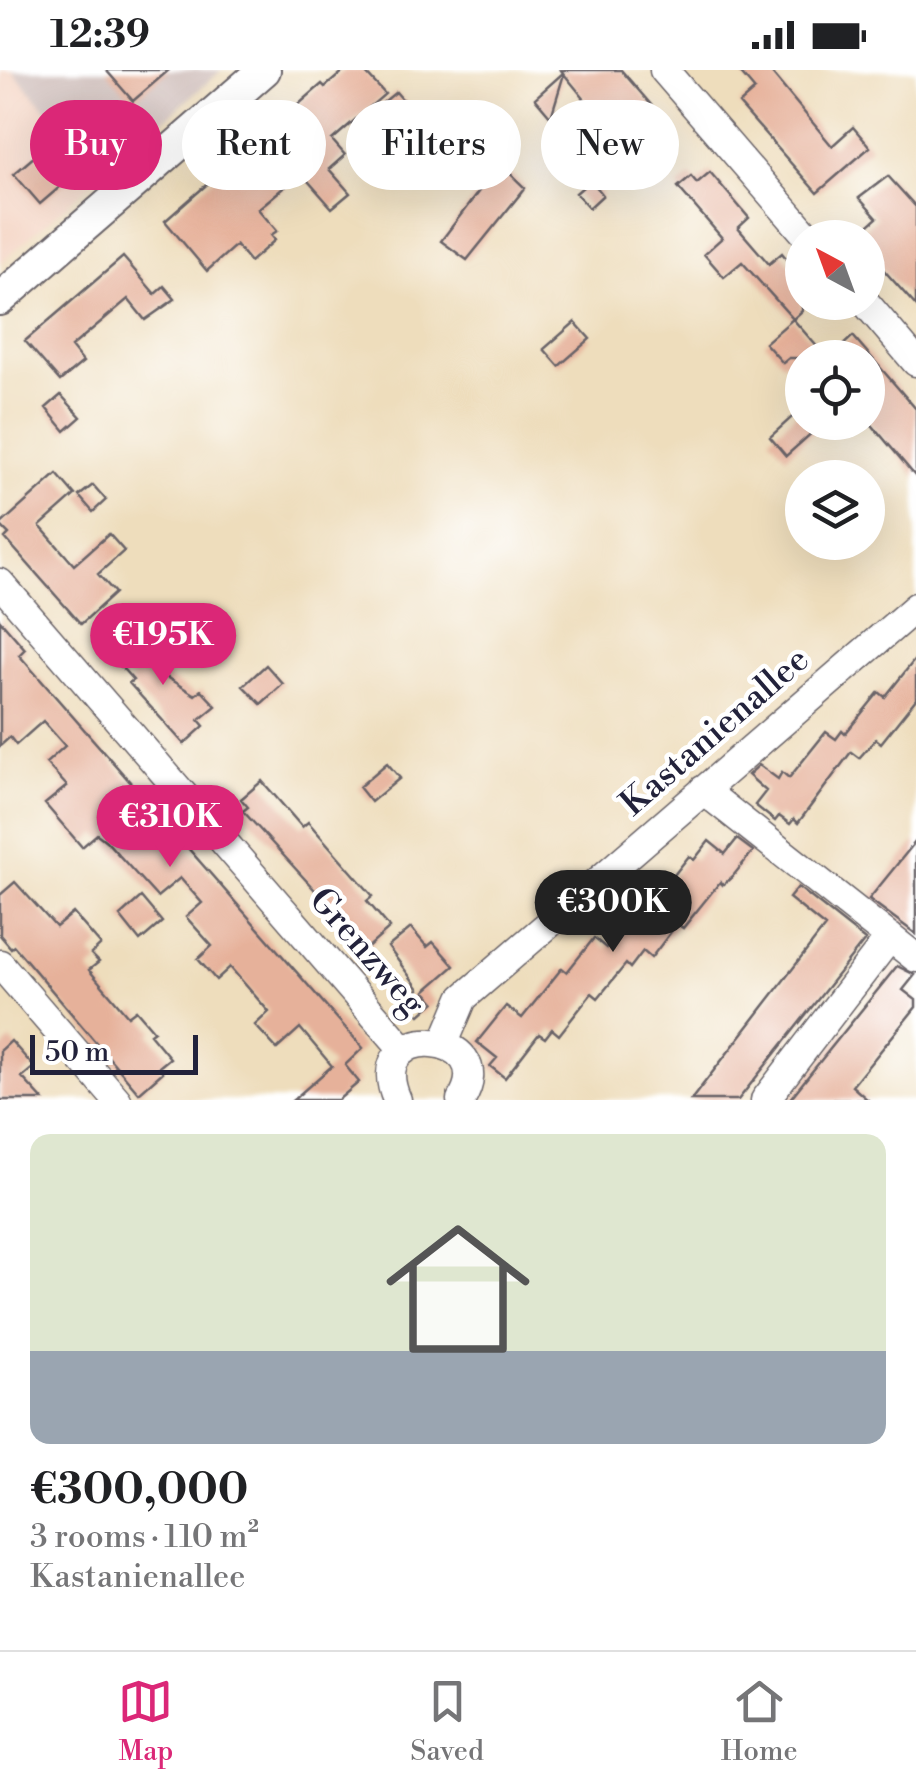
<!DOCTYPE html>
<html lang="en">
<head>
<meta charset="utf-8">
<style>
	body { margin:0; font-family:"Libre Bodoni",serif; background:#f2f2f2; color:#202124; height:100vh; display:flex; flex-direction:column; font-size:38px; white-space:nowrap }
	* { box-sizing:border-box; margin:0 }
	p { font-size:32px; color:#757577 }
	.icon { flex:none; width:55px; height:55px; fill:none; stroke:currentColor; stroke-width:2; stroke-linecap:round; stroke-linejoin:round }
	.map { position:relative; height:1030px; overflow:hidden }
	.sheet { display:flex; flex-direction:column; background:#fff; flex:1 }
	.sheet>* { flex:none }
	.top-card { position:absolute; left:30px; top:30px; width:858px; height:90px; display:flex; gap:20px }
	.needle { width:65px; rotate:319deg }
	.tools { position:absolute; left:785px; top:150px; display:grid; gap:20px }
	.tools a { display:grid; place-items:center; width:100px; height:100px; border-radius:50%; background:#fff; box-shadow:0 10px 40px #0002; font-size:50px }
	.scale { position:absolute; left:30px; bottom:25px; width:168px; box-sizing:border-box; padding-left:10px; border:5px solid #22223b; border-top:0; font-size:28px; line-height:35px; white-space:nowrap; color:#22223b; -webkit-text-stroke:8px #fff; paint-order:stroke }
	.price { position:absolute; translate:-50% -85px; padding:0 22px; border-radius:35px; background:#db2777; color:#fff; font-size:32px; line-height:65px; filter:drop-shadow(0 2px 5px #0008) }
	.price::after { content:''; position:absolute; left:50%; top:60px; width:30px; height:22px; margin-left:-15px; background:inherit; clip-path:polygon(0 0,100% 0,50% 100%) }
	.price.on { background:#222; color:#fff }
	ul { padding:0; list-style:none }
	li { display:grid; align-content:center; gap:20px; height:530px; padding:0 30px }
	li span { display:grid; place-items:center; height:310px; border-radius:20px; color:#555 }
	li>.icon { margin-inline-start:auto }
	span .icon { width:180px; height:180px; fill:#fffc; stroke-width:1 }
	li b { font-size:42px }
	.pill { padding:0 35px; border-radius:45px; background:#fff; box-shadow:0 10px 40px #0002; font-size:35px; line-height:90px }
	.pill.on { background:#db2777; color:#fff }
	.status { display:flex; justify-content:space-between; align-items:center; height:70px; padding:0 50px; background:#fff; direction:ltr }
	.status svg { height:28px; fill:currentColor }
	.dock { display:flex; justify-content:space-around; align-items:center; height:140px; border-top:2px solid #e0e0e0; background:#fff; font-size:28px; color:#757577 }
	.dock a { display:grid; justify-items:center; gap:5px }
	.dock .on { color:#db2777 }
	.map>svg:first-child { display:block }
	.built { fill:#f4d3c1 }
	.industrial { fill:#d0c0bc }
	.building { fill:#e6b19a }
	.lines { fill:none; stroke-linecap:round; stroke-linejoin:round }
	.minor-casing { stroke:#696368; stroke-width:31 }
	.tertiary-casing { stroke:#696368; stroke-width:36 }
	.minor { stroke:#fff; stroke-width:28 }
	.tertiary { stroke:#fff; stroke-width:32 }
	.labels { text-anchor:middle; stroke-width:9; stroke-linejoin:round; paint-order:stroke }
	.street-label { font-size:35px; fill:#22223b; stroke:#fff }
</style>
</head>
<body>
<div class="status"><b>12:39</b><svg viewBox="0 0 49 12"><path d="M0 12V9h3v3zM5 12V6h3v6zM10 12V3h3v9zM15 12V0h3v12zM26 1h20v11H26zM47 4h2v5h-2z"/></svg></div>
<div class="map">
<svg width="916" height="1030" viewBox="0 0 916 1030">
	<rect width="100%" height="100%" fill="#fff"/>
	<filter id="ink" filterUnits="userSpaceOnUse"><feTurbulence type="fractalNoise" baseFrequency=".01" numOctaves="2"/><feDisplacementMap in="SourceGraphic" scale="20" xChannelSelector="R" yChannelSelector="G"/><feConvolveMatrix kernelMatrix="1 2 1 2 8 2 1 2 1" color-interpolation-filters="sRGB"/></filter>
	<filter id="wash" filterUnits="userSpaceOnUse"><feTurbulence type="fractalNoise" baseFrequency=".0048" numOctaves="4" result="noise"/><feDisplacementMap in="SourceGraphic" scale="40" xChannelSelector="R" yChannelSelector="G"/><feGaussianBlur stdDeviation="2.25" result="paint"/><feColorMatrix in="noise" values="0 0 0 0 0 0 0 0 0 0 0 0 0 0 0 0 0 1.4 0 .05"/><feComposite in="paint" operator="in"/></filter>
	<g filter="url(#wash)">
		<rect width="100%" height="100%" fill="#eeddbc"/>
		<path class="built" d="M0,0H12L102,104L0,194Z"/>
		<path class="industrial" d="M12,0H222L102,104Z"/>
		<g id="blocks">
			<path class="building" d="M106,0H169L133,31Z
				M345,0H363L385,24L332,70L345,85L329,99L350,123L332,138L301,103L258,139L277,161L271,165L275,170L250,192L236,175L207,201L165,151L322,14L325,17Z
				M561,0H621L660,45L640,62L633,54L623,63L619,58L591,81L579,67L600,48L564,4L551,47L535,28L563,3Z
				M738,0H769L832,76L853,57L870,77L817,123L739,34L755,20Z
				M396,22L408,36L393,50L380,35Z
				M57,67L83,97L40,134L14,104Z
				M488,82L525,118L467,190L441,171L479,121L465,108Z
				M710,102L749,148L738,158L769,194L782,183L802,208V241L793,249L827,288H789L783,293L765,273L793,249L742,192L724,207L704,184L722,168L678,117L691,106L697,113Z
				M888,106L916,137V236L873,188L881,182L862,161L877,148L859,128Z
				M591,110L603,125L589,138L576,123Z
				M123,187L155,224L164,216L175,229L145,250L128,229L71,277L83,292L60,311L25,271Z
				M575,252L590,269L559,296L544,279Z
				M853,266L916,339V407L868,350V288H829Z
				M61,325L81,347L65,361L46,338Z
				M802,338V352H824L786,386L770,367Z
				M57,404L75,425L40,456L74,495L109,464L124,481L98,504L115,523L81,554L5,468L9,464L0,455Z
				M93,415L106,430L93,442L79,426Z
				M0,550L25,579L19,585L363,978L345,995L359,1012L338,1030H293L332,996L300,958L277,979L255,955L269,942L230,897L216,910L198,889L212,876L186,847L202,833L180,808L157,827L106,771L97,764L82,777L45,734L67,716L46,693L65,676L43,651L16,675L10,667L0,676Z
				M138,555L170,599L163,605L195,625L201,620L216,636L199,650L204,656L184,674L129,613L133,610L115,590L131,577L123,568Z
				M916,588V629L881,673L876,669L859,688L851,682L798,753L794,749L790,754L779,746L775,751L755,735L766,721L748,705L759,695L778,709L782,702L789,708L826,662L836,669L842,661L845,664L879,622L885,627Z
				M266,595L283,614L261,634L243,616Z
				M387,693L400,708L371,732L359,717Z
				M262,711L302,757L308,752L373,826L367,831L390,858L364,881L341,854L344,852L243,741L248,737L241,729Z
				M737,769L753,781L733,806L723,815L720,812L683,858L677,854L651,888L643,881L630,898L626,894L598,928L592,923L559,965L552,959L545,968L539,964L505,1008L490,996L497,988L477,972L506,936L522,948L562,898L567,902L594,868L606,878L646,828L652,833L689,786L694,790L709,771L725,784Z
				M916,771V864L869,829Z
				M15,812L56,857L73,843L101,875L91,884L99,892L89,900L128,946L136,940L154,961L150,964L170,988L159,997L163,1002L139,1023L14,876L11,878L0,865V825Z
				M798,817L865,870L738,1030H691L825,857L789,828Z
				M141,827L162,852L140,871L120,846Z
				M411,858L427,877L433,872L454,896L425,921L435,932L420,945L407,930L419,919L388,877Z
				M897,896L915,905L903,920L916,930V937L852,1016L868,1030H789Z
				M11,971L34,997L22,1007L43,1030H0V981Z"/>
		</g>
	</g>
	<g filter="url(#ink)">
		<use href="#blocks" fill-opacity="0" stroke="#696368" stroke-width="2.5"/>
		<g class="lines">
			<g class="minor-casing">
				<path id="minor" d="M664,0L809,168
					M865,232L916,292
					M0,513L404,980
					M703,720L916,888
					M0,894L117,1030
					M444,973L463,928L916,537
					M397,1030C361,947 504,961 461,1030
					M765,1030L890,867"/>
			</g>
			<g class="tertiary-casing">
				<path id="tertiary" d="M0,229L264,0"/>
			</g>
			<use href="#minor" class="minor"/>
			<use href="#tertiary" class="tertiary"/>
		</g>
	</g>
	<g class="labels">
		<g class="street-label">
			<text transform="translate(714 661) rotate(-41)" y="12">Kastanienallee</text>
			<text transform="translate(368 881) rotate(49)" y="12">Grenzweg</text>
		</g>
	</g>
</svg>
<div class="tools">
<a><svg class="needle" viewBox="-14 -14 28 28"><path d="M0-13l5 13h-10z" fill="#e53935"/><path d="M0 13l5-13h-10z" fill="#757577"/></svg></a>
<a><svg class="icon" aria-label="locate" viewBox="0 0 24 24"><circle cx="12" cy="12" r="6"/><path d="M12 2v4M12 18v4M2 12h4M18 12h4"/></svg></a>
<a><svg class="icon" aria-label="layers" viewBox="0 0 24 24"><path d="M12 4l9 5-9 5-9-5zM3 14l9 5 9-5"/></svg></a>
</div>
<div class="scale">50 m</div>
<b class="price" style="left:163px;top:618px">€195K</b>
<b class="price" style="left:170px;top:800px">€310K</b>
<b class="price on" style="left:613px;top:885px">€300K</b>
<div class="top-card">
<a class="pill on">Buy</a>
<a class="pill">Rent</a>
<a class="pill">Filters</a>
<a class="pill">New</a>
</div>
</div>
<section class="sheet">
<ul>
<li><span style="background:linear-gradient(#dfe7d0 70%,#9aa5b1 0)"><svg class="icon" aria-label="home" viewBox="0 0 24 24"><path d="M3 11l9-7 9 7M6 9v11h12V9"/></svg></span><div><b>€300,000</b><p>3 rooms · 110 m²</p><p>Kastanienallee</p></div></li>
</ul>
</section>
<nav class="dock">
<a class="on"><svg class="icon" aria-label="map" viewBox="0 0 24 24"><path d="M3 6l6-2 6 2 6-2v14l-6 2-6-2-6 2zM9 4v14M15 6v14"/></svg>Map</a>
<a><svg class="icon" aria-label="saved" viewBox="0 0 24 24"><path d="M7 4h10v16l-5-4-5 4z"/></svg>Saved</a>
<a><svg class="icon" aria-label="home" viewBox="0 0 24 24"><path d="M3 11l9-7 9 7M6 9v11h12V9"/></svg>Home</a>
</nav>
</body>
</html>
